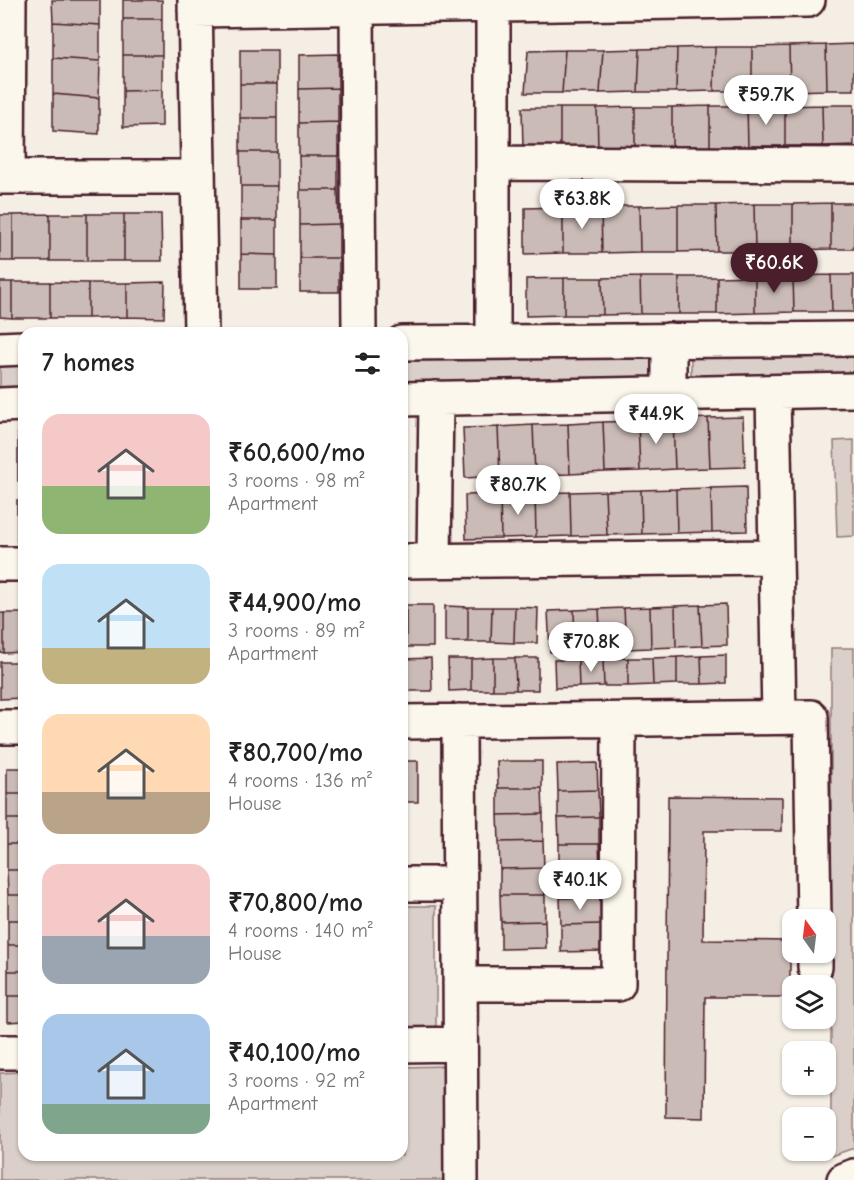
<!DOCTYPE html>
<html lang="en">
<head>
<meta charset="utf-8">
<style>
	body { margin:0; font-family:"Comic Neue",sans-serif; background:#f2f2f2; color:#222; height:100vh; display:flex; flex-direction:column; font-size:22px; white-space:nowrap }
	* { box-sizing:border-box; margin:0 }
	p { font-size:20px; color:#767676 }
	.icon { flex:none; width:33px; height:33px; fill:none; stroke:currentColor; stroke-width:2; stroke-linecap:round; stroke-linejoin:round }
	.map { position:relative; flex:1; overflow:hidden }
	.drawer { position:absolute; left:18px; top:327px; width:390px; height:834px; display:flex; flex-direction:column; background:#fff; border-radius:18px; box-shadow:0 2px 4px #0004 }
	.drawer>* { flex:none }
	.needle { width:39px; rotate:346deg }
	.controls { position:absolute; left:782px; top:909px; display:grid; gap:12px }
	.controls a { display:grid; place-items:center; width:54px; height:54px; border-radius:12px; background:#fff; box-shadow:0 2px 4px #0004; font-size:30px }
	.price { position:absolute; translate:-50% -51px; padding:0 14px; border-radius:21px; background:#fff; color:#222; font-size:20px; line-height:39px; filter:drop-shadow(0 2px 3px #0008) }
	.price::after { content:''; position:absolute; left:50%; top:36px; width:18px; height:14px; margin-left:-9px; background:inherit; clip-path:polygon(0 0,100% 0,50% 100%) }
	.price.selected { background:#4a1f2b; color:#fff }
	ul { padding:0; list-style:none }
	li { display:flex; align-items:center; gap:18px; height:150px; padding:0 24px }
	li span { display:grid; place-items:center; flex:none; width:168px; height:120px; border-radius:18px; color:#555 }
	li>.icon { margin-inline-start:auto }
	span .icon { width:72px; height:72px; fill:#fffc; stroke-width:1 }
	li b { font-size:26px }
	h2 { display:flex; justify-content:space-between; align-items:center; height:72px; padding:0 24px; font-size:26px }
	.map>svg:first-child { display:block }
	.green { fill:#dbd0c9; stroke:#92787a; stroke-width:1.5 }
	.building { fill:#cabbb6; stroke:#4a1f2b; stroke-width:1.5 }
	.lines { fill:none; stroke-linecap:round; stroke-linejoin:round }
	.minor-casing { stroke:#4a1f2b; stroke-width:38 }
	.minor { stroke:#fbf7ec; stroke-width:33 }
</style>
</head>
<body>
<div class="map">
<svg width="854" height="1180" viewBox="0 0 854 1180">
	<rect width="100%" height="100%" fill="#f4eee4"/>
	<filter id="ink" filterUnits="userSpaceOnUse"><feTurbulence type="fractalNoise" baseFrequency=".0167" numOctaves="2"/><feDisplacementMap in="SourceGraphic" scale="12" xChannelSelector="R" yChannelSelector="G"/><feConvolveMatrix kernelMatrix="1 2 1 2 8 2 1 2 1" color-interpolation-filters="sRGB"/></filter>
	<g filter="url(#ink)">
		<path class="green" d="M691,352H854V382H691Z
			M655,354L656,384L402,387V357Z
			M24,363V392L0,393V364Z
			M854,440V536L837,537L834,441Z
			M831,648H854V1148L831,1156Z
			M402,906H436V1032H402Z
			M447,1066L446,1180H0V1073L24,1072V1155H402V1067Z"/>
		<path class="building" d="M52,0H100V25L53,22Z
			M123,0H162V19H123Z
			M123,19H162V55H123Z
			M53,22L100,25V61L53,58Z
			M854,44V90H827L826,45Z
			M826,45L827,90L790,91L789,46Z
			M789,46L790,91H752V47Z
			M715,47H752V91H714Z
			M715,47L714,91L676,92L677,48Z
			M677,48L676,92H638L640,49Z
			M640,49L638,92L600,93L603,50Z
			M240,50H277V84H240Z
			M565,50H603L600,93H562Z
			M565,50L562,93H525L528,51Z
			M338,54V88L299,89V55Z
			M123,55H162V90L123,91Z
			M53,58L100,61L99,98L53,94Z
			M240,84H277V118H240Z
			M338,88V122L299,123V89Z
			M162,90V126L123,127V91Z
			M53,94L99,98V134L53,131Z
			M822,105H854V145L823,146Z
			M822,105L823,146H785V106Z
			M710,106H747L748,146L710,147Z
			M710,106V147H672V107Z
			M747,106H785V146H748Z
			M635,107H672V147L635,148Z
			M635,107V148H598L597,108Z
			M522,108H560V149H523Z
			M560,108H597L598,148L560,149Z
			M240,118H277V152H240Z
			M338,122V156H299V123Z
			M240,152H277V186H241Z
			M299,156H338V190H300Z
			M241,186H277V220H241Z
			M300,190H338L339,224L300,225Z
			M831,203H854V249H831Z
			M831,203V249L793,250V204Z
			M754,204H793V250L755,251Z
			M754,204L755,251H717L716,205Z
			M678,205V252H640L639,206Z
			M678,205H716L717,251L678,252Z
			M601,206H639L640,252L602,253Z
			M601,206L602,253H563V207Z
			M563,207V253L525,254V208Z
			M50,214H87V261H50Z
			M50,214V261H13V215Z
			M87,214H124V261H87Z
			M124,214H161L162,261H124Z
			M0,215H13V261H0Z
			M241,220H277V255L241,254Z
			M339,224V258H300V225Z
			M241,254L277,255V289H241Z
			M300,258H339V292H300Z
			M831,275H854V312H832Z
			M831,275L832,312H794L793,276Z
			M755,276H793L794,312L755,313Z
			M755,276V313L717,314V277Z
			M640,277L641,314L603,315L602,278Z
			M640,277H679V314H641Z
			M679,277H717V314H679Z
			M564,278V315L526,316V279Z
			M564,278H602L603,315H564Z
			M0,282H12V318L0,317Z
			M12,282H50V318H12Z
			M50,282L88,283V318H50Z
			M165,282L164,318L127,317V283Z
			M88,283H127V317L88,318Z
			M743,417L745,467L710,468L708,418Z
			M708,418L710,468L675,469L673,420Z
			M673,420L675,469L640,471L638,421Z
			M638,421L640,471L605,472L603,422Z
			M603,422L605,472L570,474L568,424Z
			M568,424L570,474L535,475L533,425Z
			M533,425L535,475L500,476L498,427Z
			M498,427L500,476L465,478L463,428Z
			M18,433H24V481H18Z
			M746,487L747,531L712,532L711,488Z
			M711,488L712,532L677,533L676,489Z
			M676,489L677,533L642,534L641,490Z
			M641,490L642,534L607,535L605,491Z
			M605,491L607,535L571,536L570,492Z
			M570,492L571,536L536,537L535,493Z
			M535,493L536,537L501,538L500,494Z
			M500,494L501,538L466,539L465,495Z
			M17,500H24V541H17Z
			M726,604L727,645L702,646L700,605Z
			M402,605H406V647H402Z
			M406,605H433V647H406Z
			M700,605L702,646L676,647L675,606Z
			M445,606L468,607V642H445Z
			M675,606L676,647L651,648L650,607Z
			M468,607H492L491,642H468Z
			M492,607H515L514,643L491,642Z
			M515,607L538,608L537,643H514Z
			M650,607L651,648L626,649L624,608Z
			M624,608L626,649L601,650L599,609Z
			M599,609L601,650L575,651L574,610Z
			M574,610L575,651L550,652L548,611Z
			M0,613H4V653L0,652Z
			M4,613H24V652L4,653Z
			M726,655V683L702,684L701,656Z
			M701,656L702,684H677V657Z
			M677,657V684L653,685L652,658Z
			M431,658L432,691H406L405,659Z
			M493,658H515L516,690H493Z
			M493,658V690H471V659Z
			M515,658H538V690H516Z
			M628,658H652L653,685L628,686Z
			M628,658V686H604L603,659Z
			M402,659H405L406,691H402Z
			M448,659H471V690L449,691Z
			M603,659L604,686L579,687L578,660Z
			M554,660H578L579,687L555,688Z
			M0,662H24V698L0,699Z
			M402,761H418V802H402Z
			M497,761H542V788H498Z
			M597,763L598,790L558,791L557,764Z
			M7,768H24V794H7Z
			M498,788H542L543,814L498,815Z
			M598,790L599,817L558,818V791Z
			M7,794H24V819H7Z
			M668,796L782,797V831H704L703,940L790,941V997H705L704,1118L666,1117Z
			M543,814V841L499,842L498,815Z
			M599,817V844H559L558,818Z
			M7,819H24V844H7Z
			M543,841L544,868L500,869L499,842Z
			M7,844H24V870H7Z
			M559,844H599L600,870L559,871Z
			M544,868L545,895H500V869Z
			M7,870H24V895H8Z
			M600,870V897L560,898L559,871Z
			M8,895H24V920H8Z
			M500,895H545V921L501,922Z
			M600,897L601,924L561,925L560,898Z
			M8,920H24V945H8Z
			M545,921L546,948L501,949V922Z
			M601,924V951L561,952V925Z
			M8,945H24V971H8Z
			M8,971H24V996H8Z
			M8,996H24V1021L8,1022Z"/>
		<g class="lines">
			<g class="minor-casing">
				<path id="minor" d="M195,0L201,333
					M493,5V341
					M357,7L359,333
					M195,10L808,0
					M493,163L854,165
					M0,177H198
					M8,177L9,0
					M402,343L854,339
					M0,349L24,348
					M773,392L779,717
					M669,394V340
					M402,399L854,390
					M0,405L24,404
					M434,560L436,398
					M402,561L776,557
					M0,564H24
					M459,721L461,1180
					M402,722L811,717L814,920
					M0,727H24
					M402,884H459
					M815,952V967
					M460,984H618L619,720
					M402,1045L460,1044
					M0,1052H24
					M844,1180L854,1176"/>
			</g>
			<use href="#minor" class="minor"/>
		</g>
	</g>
</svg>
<div class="controls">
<a><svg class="needle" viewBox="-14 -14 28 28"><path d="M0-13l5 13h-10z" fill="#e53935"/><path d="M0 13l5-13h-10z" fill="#767676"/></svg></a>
<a><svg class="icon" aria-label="layers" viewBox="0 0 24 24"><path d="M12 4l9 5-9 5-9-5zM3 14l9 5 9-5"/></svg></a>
<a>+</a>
<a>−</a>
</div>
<b class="price" style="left:766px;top:126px">₹59.7K</b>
<b class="price" style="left:582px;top:230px">₹63.8K</b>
<b class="price selected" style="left:774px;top:294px">₹60.6K</b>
<b class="price" style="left:656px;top:445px">₹44.9K</b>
<b class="price" style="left:518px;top:516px">₹80.7K</b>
<b class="price" style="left:591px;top:673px">₹70.8K</b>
<b class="price" style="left:580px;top:911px">₹40.1K</b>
<section class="drawer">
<h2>7 homes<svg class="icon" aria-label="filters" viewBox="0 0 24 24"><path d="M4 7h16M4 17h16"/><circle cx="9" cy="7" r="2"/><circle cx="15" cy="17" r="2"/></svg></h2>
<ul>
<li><span style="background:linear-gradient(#f6c9c9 60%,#8fb573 0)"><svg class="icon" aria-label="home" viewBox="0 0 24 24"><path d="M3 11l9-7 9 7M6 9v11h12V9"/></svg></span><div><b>₹60,600/mo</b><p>3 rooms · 98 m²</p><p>Apartment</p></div></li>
<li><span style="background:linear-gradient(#bfe0f5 70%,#c2b280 0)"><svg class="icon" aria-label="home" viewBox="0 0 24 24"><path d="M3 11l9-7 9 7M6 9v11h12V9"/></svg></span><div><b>₹44,900/mo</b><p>3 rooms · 89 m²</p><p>Apartment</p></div></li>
<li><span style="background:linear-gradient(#ffd9b3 65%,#b9a48a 0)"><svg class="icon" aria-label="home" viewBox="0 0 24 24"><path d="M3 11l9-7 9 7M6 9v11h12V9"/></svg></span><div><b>₹80,700/mo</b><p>4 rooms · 136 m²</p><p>House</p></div></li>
<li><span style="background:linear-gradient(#f6c9c9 60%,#9aa5b1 0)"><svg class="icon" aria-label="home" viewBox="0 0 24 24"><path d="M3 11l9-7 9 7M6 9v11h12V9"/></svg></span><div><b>₹70,800/mo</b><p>4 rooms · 140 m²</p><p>House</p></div></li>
<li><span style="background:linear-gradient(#a9c7e8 75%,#7fa58c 0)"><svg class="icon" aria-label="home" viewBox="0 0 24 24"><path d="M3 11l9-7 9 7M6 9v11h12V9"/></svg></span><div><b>₹40,100/mo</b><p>3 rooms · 92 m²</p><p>Apartment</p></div></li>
</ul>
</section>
</div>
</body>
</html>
